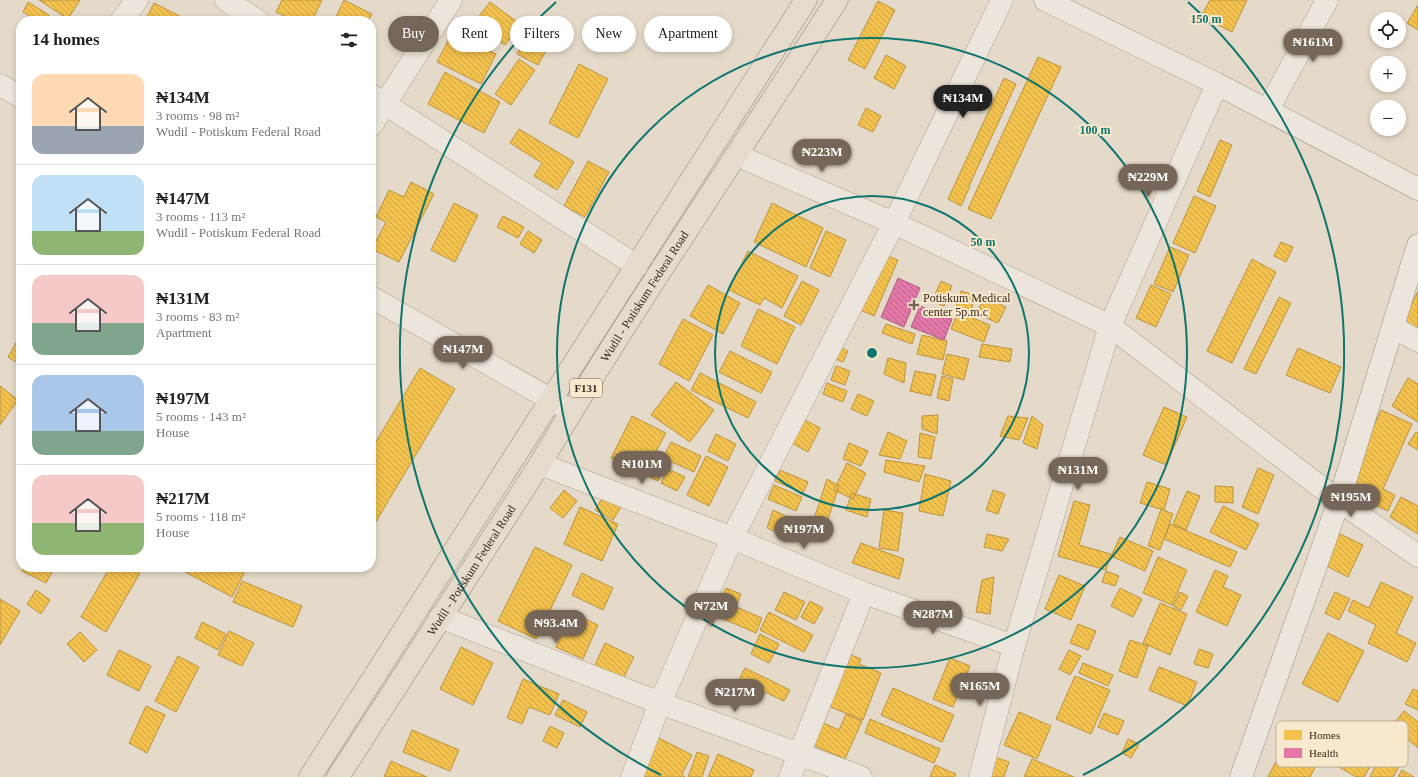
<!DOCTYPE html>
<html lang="en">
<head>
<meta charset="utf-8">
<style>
	body { margin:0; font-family:"Times New Roman",serif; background:#f2f2f2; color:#202124; height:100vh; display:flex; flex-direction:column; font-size:15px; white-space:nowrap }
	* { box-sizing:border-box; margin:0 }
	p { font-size:13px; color:#757577 }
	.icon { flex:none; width:22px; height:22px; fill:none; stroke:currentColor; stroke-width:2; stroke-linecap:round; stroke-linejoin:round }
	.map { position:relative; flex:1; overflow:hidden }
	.sheet { position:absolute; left:16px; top:16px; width:360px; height:556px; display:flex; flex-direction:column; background:#fff; border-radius:16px; box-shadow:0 2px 6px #0003 }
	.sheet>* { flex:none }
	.banner { position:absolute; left:388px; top:16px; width:380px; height:36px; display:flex; gap:8px }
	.buttons { position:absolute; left:1370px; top:12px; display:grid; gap:8px }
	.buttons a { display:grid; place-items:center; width:36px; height:36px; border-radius:50%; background:#fff; box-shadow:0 2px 6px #0003; font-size:20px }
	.price { position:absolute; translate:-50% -34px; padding:0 9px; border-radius:14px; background:#756658; color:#fff; font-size:13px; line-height:26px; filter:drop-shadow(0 1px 2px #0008) }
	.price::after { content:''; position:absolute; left:50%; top:24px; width:12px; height:9px; margin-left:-6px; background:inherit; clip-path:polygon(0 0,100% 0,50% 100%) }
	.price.selected { background:#222; color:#fff }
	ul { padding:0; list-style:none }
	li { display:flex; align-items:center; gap:12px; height:100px; padding:0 16px }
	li+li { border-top:1px solid #e0e0e0 }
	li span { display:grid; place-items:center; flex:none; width:112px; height:80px; border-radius:12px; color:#555 }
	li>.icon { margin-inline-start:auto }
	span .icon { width:48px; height:48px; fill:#fffc; stroke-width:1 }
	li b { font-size:17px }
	h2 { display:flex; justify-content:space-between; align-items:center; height:48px; padding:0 16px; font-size:17px }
	.chip { padding:0 14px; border-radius:18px; background:#fff; box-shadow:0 2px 6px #0003; font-size:14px; line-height:36px }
	.chip.selected { background:#756658; color:#fff }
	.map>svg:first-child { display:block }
	.homes { fill:url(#homes-back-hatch); stroke:#ba933f }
	.health { fill:url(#health-back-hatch); stroke:#b05f7e }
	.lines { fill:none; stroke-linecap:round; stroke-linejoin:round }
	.street-casing { stroke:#aa9f93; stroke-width:23 }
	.secondary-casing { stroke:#998f83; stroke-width:23 }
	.primary-casing { stroke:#8f857a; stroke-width:23 }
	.street { stroke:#ece5db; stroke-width:22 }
	.secondary { stroke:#ece5db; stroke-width:22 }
	.primary { stroke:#e4dbcc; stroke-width:22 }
	.ring { fill:none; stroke:#0f766e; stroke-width:2 }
	.poi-dot { fill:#756658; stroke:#f8e8cd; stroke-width:1.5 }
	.labels { text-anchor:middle; stroke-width:4; stroke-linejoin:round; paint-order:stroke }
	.shield { fill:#f8e8cd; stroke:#726150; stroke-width:1 }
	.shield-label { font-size:11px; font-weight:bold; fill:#38271b }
	.street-label { font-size:12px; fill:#38271b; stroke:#f8e8cd }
	.poi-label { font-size:12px; fill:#38271b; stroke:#f8e8cd; text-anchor:start }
	.key { fill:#f8e8cd; stroke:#beae98; stroke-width:1 }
	.key-label { font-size:11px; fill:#38271b }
	.centre { fill:#0f766e; stroke:#f8e8cd; stroke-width:2 }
	.ring-label { font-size:12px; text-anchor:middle; font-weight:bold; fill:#0f766e; stroke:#f8e8cd; stroke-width:4; stroke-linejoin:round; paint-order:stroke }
</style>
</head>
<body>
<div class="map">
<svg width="1418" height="777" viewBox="0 0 1418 777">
	<defs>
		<pattern id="homes-back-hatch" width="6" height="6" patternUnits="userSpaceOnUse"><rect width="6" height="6" fill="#f2c14e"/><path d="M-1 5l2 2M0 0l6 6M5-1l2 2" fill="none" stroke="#d0a644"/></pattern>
		<pattern id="health-back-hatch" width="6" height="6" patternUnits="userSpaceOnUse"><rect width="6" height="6" fill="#e377a8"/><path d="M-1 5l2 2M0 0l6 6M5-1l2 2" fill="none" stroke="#b96288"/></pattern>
	</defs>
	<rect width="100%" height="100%" fill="#e5dac9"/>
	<path class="homes" d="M39,0H80L68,19Z
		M282,0H322L312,21H294L276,12Z
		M344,0L372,14L368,21H334Z
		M1210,0H1247L1232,32L1201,16Z
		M878,1L895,10L865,69L848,60Z
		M28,2L49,15L45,21H38L23,12Z
		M490,2L520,24L505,45L474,23Z
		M154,3L189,21H145Z
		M1418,5V30L1407,23Z
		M453,31L496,54L481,84L437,62Z
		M527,36L548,47L538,65L517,54Z
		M886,55L906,66L894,89L874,78Z
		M1038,57L1061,67L991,219L968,209Z
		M519,59L535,70L511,105L495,94Z
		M579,64L608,79L578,138L549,123Z
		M445,72L500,102L484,133L428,104Z
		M1004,78L1016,84L969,186H970L961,206L948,199Z
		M866,108L881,116L873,132L858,125Z
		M519,129L574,162L557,190L534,176L542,163L510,143Z
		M1220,140L1232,145L1210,197L1197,191Z
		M588,161L609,172L585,217L564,206Z
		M411,182L434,194L399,262L372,249L386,222L376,217L389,190L404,197Z
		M1194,196L1216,206L1195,253L1173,243Z
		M454,203L478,215L455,262L431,250Z
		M772,203L823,228L806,267L754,242Z
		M503,216L524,227L518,238L497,227Z
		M528,231L542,240L534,253L520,244Z
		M826,231L846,240L830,277L810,268Z
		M1281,242L1293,247L1286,262L1274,256Z
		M1170,247L1189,255L1173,292L1154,284Z
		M748,251L798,276L782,308L764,298L760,305L729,290Z
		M880,253L898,260L874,316L856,308Z
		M1252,259L1276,272L1232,363L1207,351Z
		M802,281L819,290L801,325L784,316Z
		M941,281L952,286L944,306L932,301Z
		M708,285L740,303L723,334L690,316Z
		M1151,285L1171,294L1156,327L1136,318Z
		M961,291L975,295L971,311L956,307Z
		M1418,291V331L1402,323Z
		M984,297L1006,307L998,323L977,314Z
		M1279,297L1291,303L1256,374L1244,369Z
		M758,309L795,327L777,364L741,346Z
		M958,312L990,325L984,342L951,329Z
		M683,319L713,335L689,381L659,364Z
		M886,324L915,334L912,344L882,333Z
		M21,334V365L8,357Z
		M922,335L947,341L943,360L917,354Z
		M982,344L1012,349L1010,362L979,357Z
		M836,345L848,351L843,362L831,357Z
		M1298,348L1341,367L1330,393L1286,375Z
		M730,351L772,372L761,393L719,372Z
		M947,354L969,359L964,380L942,374Z
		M888,358L906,363L904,383L884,374Z
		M836,366L850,371L845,385L831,380Z
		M420,368L455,389L371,530V450Z
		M915,371L936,375L931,396L910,391Z
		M700,373L756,402L748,418L691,390Z
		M942,376L953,379L949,401L937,398Z
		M1408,378L1418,384V422L1392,406Z
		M676,382L714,410L690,442L651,415Z
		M827,383L847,391L843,402L823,394Z
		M0,386L18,400L0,425Z
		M858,394L874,401L867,416L851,409Z
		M1164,407L1187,417L1166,465L1143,455Z
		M1381,410L1412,424L1383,489L1395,495L1388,511L1344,491Z
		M938,415L937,434L922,429V416Z
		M632,416L666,433L652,459L666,466L658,481L611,458Z
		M1008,416L1028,418L1019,440L1000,436Z
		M1032,416L1043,425L1037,449L1023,443Z
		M803,419L820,428L808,452L790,442Z
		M888,432L907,441L900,459L879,455Z
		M1416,432L1418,433V450L1408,444Z
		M920,433L935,437L931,459L918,457Z
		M716,434L736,444L728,461L708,451Z
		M671,442L701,456L694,472L663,458Z
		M849,443L868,451L861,466L843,459Z
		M706,456L728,467L709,506L687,495Z
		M886,460L925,466L919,482L884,472Z
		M847,463L866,473L853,499L834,490Z
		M1258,468L1274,475L1258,514L1242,507Z
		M668,469L685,477L677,491L661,483Z
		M780,470L808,482L803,493L775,481Z
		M925,474L951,481L943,516L919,511Z
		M827,479L839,486L822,538L810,531Z
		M1147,482L1170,489L1164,510L1140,503Z
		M774,485L802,497L796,511L768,499Z
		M1215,486L1233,487V503L1215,502Z
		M564,490L577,501L563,518L550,508Z
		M993,490L1005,494L998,514L986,510Z
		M1187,491L1200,496L1186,530L1173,524Z
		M852,493L871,499L867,517L846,510Z
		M603,497L621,507L613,520L595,510Z
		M1401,497L1418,506V534L1390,517Z
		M1074,501L1090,505L1079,545L1111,554L1106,570L1058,556Z
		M1223,506L1259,524L1246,550L1210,532Z
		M580,507L618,524L602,561L564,544Z
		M1161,509L1173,514L1160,550L1148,546Z
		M773,510L788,517L779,533L767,528Z
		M884,510L903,513L898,551L879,548Z
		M1170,524L1237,552L1230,567L1164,539Z
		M1336,532L1363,545L1348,577L1321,563Z
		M987,534L1009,539L1002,551L984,547Z
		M1120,537L1153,551L1145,571L1111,556Z
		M861,543L904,559L899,579L852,563Z
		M535,547L572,565L536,639L498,621Z
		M1158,557L1187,570L1172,605L1143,593Z
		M24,567H55L46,583L22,571Z
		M110,567H130L140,573L106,632L81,617Z
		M176,567H233L244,573L232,597Z
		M1215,570L1228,576L1223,587L1241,595L1227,626L1196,612Z
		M1106,571L1119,576L1115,586L1102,582Z
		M582,573L613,588L603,610L572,595Z
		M1059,575L1085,586L1071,620L1045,609Z
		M994,577L990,614L976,612L982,580Z
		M242,581L302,606L293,627L233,602Z
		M1381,582L1413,597L1396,633L1416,643L1407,662L1368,643L1376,625L1348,611L1353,600L1369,608Z
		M726,588L741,594L736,607L762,618L756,633L714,615Z
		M1120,588L1142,599L1133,617L1111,606Z
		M36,590L50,600L41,614L27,604Z
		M784,592L805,602L796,620L775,610Z
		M1180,592L1188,596L1181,610L1173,606Z
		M1335,592L1350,599L1339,620L1325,613Z
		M0,599L20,611L0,645Z
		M810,601L823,608L814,624L801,617Z
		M1160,603L1187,614L1170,655L1143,643Z
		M571,612L598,625L583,659L556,647Z
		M769,612L813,635L804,652L760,630Z
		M202,622L226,634L218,650L195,638Z
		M1078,624L1096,631L1088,650L1070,643Z
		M229,631L254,643L242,666L218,655Z
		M80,632L97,650L84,662L67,644Z
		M1328,633L1364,651L1338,702L1302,684Z
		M760,634L779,644L769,663L751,654Z
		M1130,640L1148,646L1137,678L1119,671Z
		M605,643L634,657L622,681L594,667Z
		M461,647L493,663L473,705L440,689Z
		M1199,649L1213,654L1208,668L1194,664Z
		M119,650L151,666L139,691L107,675Z
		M838,650L861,659L859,664L881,673L863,720L818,702Z
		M1069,650L1081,656L1070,675L1059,669Z
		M178,656L199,667L176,712L155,701Z
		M950,658L970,666L953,707L933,699Z
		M1083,663L1113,675L1108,686L1079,673Z
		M1159,667L1197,682L1187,706L1149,690Z
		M745,668L790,690L784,701L739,680Z
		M1075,676L1110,690L1091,734L1056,719Z
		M523,679L559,694L550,715L529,707L522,724L507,718Z
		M893,688L954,715L942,742L881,715Z
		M1413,689L1418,691V710L1405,704Z
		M563,700L587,712L580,727L555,715Z
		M146,706L165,715L147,753L129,743Z
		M1404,711L1418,722V748L1392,726Z
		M1019,712L1051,726L1037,759L1004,745Z
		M1104,713L1124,721L1118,735L1098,727Z
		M846,714L862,721L845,759L798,739L808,716L839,730Z
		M870,719L940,749L934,763L865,733Z
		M1331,721L1380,749L1364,777H1356L1327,760L1332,751L1318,743Z
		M550,726L564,733L557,748L543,741Z
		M412,730L459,750L450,771L403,752Z
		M653,735L692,755L682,774L685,777H638Z
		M1128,739L1139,744L1131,758L1122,753Z
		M1286,742L1320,758L1310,777H1268Z
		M697,752L709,756L702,777H688Z
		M718,754L754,770L751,777H708Z
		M989,755L1009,762L1004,777H981Z
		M1381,755L1400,765L1393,777H1370Z
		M1032,759L1074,777H1024Z
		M391,761L427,777H384Z
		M935,765L956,774L954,777H930Z
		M1402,770L1414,777H1398Z"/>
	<path class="health" d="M898,278L920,288L904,327L881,317Z
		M920,306L952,319L944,340L911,327Z"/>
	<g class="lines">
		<g class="street-casing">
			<path id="street" d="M226,0L258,21
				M121,21L137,0
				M0,85L21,97
				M371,95L637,266
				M1268,110L1327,0
				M371,126L451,0
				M736,155L894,223L1110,326L1339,501L1418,556
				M371,297L571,411
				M1393,327L1418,341
				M540,464L732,538L864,593L1014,646
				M440,617L660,703L861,777
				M632,777L660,703L732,538L894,223L1002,0
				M790,777L864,593
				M980,777L1014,646L1110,326L1217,84"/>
		</g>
		<g class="secondary-casing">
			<path id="secondary" d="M1045,0L1217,84L1418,189
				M1241,777L1339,501L1418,245"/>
		</g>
		<g class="primary-casing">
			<g id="primary">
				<path d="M310,777L806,0"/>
				<path id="s1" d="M338,777L540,464C634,306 738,155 837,0"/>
			</g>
		</g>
		<use href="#street" class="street"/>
		<use href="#secondary" class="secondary"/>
		<use href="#primary" class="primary"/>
	</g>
	<g class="ring">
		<circle cx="872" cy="353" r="157"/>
		<circle cx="872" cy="353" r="315"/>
		<path d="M661 775A472 472 0 0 1 556 2M1188 2A472 472 0 0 1 1083 775"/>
	</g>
	<path class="poi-dot" d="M912 299h4v4h4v4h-4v4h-4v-4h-4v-4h4z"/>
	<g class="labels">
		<rect class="shield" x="570" y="379" width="32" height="18" rx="3"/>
		<g class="shield-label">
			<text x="586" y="392">F131</text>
		</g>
		<g class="street-label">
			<text dy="4" stroke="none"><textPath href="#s1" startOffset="570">Wudil - Potiskum Federal Road</textPath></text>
			<text dy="4" stroke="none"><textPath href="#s1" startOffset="246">Wudil - Potiskum Federal Road</textPath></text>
		</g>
		<g class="poi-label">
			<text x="923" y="302">Potiskum Medical<tspan x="923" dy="14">center 5p.m.c</tspan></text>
		</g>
	</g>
	<rect x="1276" y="721" width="132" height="46" rx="6" class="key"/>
	<rect x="1284" y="730" width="18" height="10" fill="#f2c14e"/>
	<rect x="1284" y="748" width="18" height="10" fill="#e377a8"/>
	<g class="key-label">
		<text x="1309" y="739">Homes</text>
		<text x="1309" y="757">Health</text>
	</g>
	<circle cx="872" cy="353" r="6" class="centre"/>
	<g class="ring-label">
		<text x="1206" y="23">150 m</text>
		<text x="1095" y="134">100 m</text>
		<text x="983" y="246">50 m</text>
	</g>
</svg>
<div class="buttons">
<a><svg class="icon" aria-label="locate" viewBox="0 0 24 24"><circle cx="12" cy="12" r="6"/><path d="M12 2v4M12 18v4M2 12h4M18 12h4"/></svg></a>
<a>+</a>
<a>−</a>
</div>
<b class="price" style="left:1313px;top:63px">₦161M</b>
<b class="price selected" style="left:963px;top:119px">₦134M</b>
<b class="price" style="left:822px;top:173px">₦223M</b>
<b class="price" style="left:1148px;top:198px">₦229M</b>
<b class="price" style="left:463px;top:370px">₦147M</b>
<b class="price" style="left:642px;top:485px">₦101M</b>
<b class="price" style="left:1078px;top:491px">₦131M</b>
<b class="price" style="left:1351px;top:518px">₦195M</b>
<b class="price" style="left:804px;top:550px">₦197M</b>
<b class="price" style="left:711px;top:627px">₦72M</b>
<b class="price" style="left:933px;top:635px">₦287M</b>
<b class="price" style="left:556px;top:644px">₦93.4M</b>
<b class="price" style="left:980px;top:707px">₦165M</b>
<b class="price" style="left:735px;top:713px">₦217M</b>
<div class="banner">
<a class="chip selected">Buy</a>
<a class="chip">Rent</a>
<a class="chip">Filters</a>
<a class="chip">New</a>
<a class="chip">Apartment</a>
</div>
<section class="sheet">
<h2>14 homes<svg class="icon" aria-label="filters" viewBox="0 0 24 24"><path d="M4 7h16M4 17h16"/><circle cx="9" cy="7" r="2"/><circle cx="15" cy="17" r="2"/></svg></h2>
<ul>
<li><span style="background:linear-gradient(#ffd9b3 65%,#9aa5b1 0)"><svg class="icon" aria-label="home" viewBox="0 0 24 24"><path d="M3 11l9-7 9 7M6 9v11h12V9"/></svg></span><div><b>₦134M</b><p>3 rooms · 98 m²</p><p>Wudil - Potiskum Federal Road</p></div></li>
<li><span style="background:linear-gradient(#bfe0f5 70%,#8fb573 0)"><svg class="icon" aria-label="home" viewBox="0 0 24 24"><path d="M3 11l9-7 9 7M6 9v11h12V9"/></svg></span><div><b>₦147M</b><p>3 rooms · 113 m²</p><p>Wudil - Potiskum Federal Road</p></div></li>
<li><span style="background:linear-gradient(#f6c9c9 60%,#7fa58c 0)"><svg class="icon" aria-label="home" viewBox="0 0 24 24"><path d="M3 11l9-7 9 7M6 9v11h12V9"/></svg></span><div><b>₦131M</b><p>3 rooms · 83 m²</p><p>Apartment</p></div></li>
<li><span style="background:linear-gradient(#a9c7e8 70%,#7fa58c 0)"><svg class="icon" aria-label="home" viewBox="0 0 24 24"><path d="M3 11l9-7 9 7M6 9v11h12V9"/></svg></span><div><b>₦197M</b><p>5 rooms · 143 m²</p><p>House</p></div></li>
<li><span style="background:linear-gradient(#f6c9c9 60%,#8fb573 0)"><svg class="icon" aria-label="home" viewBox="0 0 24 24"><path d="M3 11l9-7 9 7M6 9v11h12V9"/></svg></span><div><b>₦217M</b><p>5 rooms · 118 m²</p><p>House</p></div></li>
</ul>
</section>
</div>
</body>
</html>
